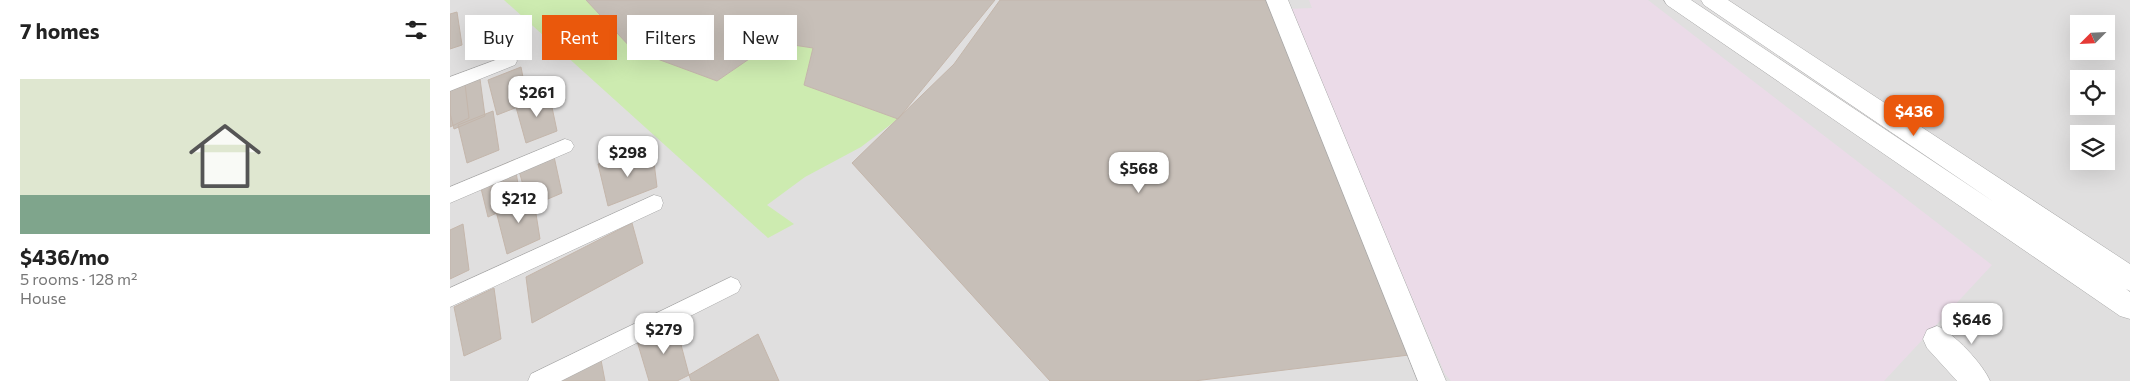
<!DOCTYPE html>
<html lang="en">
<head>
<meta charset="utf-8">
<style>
	body { margin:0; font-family:Commissioner,sans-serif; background:#f2f2f2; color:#222; height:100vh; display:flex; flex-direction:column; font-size:19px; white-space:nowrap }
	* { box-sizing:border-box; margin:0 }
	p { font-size:16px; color:#767676 }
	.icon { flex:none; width:28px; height:28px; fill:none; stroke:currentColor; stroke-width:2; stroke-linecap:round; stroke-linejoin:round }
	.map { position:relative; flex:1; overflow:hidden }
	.side { display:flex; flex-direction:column; background:#fff; width:450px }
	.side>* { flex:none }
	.guide { position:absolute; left:15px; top:15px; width:475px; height:45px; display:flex; gap:10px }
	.needle { width:32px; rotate:246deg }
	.tools { position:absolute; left:1620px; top:15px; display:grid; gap:10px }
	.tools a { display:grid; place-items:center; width:45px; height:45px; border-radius:0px; background:#fff; box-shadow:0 5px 20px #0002; font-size:25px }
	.price { position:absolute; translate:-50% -42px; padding:0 11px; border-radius:10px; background:#fff; color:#222; font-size:16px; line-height:32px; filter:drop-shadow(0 1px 2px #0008) }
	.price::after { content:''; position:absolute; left:50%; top:30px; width:15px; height:11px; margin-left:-8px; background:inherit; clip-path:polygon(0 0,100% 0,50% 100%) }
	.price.current { background:#ea580c; color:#fff }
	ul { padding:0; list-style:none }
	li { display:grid; align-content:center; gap:10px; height:265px; padding:0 20px }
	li+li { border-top:1px solid #e0e0e0 }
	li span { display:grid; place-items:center; height:155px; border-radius:0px; color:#555 }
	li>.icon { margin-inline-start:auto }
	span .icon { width:90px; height:90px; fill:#fffc; stroke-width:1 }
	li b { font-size:21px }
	h2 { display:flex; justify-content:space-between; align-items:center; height:60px; padding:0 20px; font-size:21px }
	.pill { padding:0 18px; border-radius:0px; background:#fff; box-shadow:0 5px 20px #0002; font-size:18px; line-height:45px }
	.pill.current { background:#ea580c; color:#fff }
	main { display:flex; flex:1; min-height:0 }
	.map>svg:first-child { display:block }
	.residential { fill:#e0dfdf; fill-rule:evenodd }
	.industrial { fill:#ebdbe8 }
	.grass { fill:#cdebb0 }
	.building { fill:#c7bfb8; stroke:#c4b6ab }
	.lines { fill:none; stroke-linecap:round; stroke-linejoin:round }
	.pedestrian-casing { stroke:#a9a9a9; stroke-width:1 }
	.minor-casing { stroke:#a9a9a9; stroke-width:1 }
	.pedestrian { fill:#fff; fill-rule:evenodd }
	.minor { fill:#fff; fill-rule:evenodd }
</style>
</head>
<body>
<main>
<section class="side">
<h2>7 homes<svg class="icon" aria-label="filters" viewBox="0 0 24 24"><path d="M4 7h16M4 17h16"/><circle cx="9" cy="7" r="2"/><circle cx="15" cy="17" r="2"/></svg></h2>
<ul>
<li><span style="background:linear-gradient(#dfe7d0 75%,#7fa58c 0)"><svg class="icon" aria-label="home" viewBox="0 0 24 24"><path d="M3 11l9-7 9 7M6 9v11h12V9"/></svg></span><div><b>$436/mo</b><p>5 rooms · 128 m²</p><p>House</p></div></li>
</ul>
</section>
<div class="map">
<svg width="1680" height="381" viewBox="0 0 1680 381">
	<rect width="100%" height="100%" fill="#f2efe9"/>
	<path class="residential" d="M0,0H1680V381H0ZM1629,24H1656V51H1629ZM1629,79H1656V106H1629ZM1629,134H1656V161H1629Z"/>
	<path class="industrial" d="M859,0H1198L1542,265L1434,381H1001L995,374L837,9L862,8Z"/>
	<path class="grass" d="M54,0H136L183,50L267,81L324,42L363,48L354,85L448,119L411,147L355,177L317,205L344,224L318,238Z"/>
	<path class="building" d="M136,0H545L448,119L354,85L363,48L324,42L267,81L183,50Z
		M550,0H819L959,355L744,381H600L402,163L504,64Z
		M7,12L12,45L0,49V14Z
		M71,67L78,103L47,115L38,80Z
		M30,79L35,116L4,129L0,113V91Z
		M15,84L19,118L0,127V91Z
		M99,93L107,131L76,143L66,107Z
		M43,111L49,150L17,163L8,125Z
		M103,152L112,193L79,207L68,167Z
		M203,154L207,187L158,206L148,164Z
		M64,160L71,202L38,217L28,176Z
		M83,195L90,239L57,254L46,211Z
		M182,223L193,263L82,323L76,277Z
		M13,224L19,270L0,279V230Z
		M44,288L51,339L14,356L4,307Z
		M225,322L239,375L227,381H199L187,341Z
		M308,334L329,381H241L239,375Z
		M151,360L155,381H111V380Z"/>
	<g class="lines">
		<g class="pedestrian-casing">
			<path id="pedestrian" d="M59,55L65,57L67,61L65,65L0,91V77Z
				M115,139L121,141L124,146L121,151L0,203V187Z
				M204,195L211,197L213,203L211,209L0,307V288Z
				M281,277L288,280L291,286L288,292L111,381H78L81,374Z"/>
		</g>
		<g class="minor-casing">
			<path id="minor" d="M816,0H838L996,381H968Z
				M1214,0H1241L1544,202L1254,5L1251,0H1278L1680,264V291L1676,289L1680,292V319L1670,316L1217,5Z
				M1487,326C1504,333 1533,364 1540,381H1507L1477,348L1473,339L1477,330Z"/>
		</g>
		<use href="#pedestrian" class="pedestrian"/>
		<use href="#minor" class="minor"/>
	</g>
</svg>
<div class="tools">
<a><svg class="needle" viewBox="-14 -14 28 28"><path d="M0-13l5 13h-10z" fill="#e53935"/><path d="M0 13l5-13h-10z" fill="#767676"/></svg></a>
<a><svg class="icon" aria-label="locate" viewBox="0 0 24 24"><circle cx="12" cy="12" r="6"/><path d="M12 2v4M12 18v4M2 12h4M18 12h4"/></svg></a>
<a><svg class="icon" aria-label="layers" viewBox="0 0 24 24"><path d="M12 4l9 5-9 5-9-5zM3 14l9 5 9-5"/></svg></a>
</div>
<b class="price" style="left:87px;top:118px">$261</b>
<b class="price current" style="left:1464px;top:137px">$436</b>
<b class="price" style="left:178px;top:178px">$298</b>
<b class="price" style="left:689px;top:194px">$568</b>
<b class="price" style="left:69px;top:224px">$212</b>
<b class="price" style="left:1522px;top:345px">$646</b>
<b class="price" style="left:214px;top:355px">$279</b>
<div class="guide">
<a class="pill">Buy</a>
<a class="pill current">Rent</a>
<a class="pill">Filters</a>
<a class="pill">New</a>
</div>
</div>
</main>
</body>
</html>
